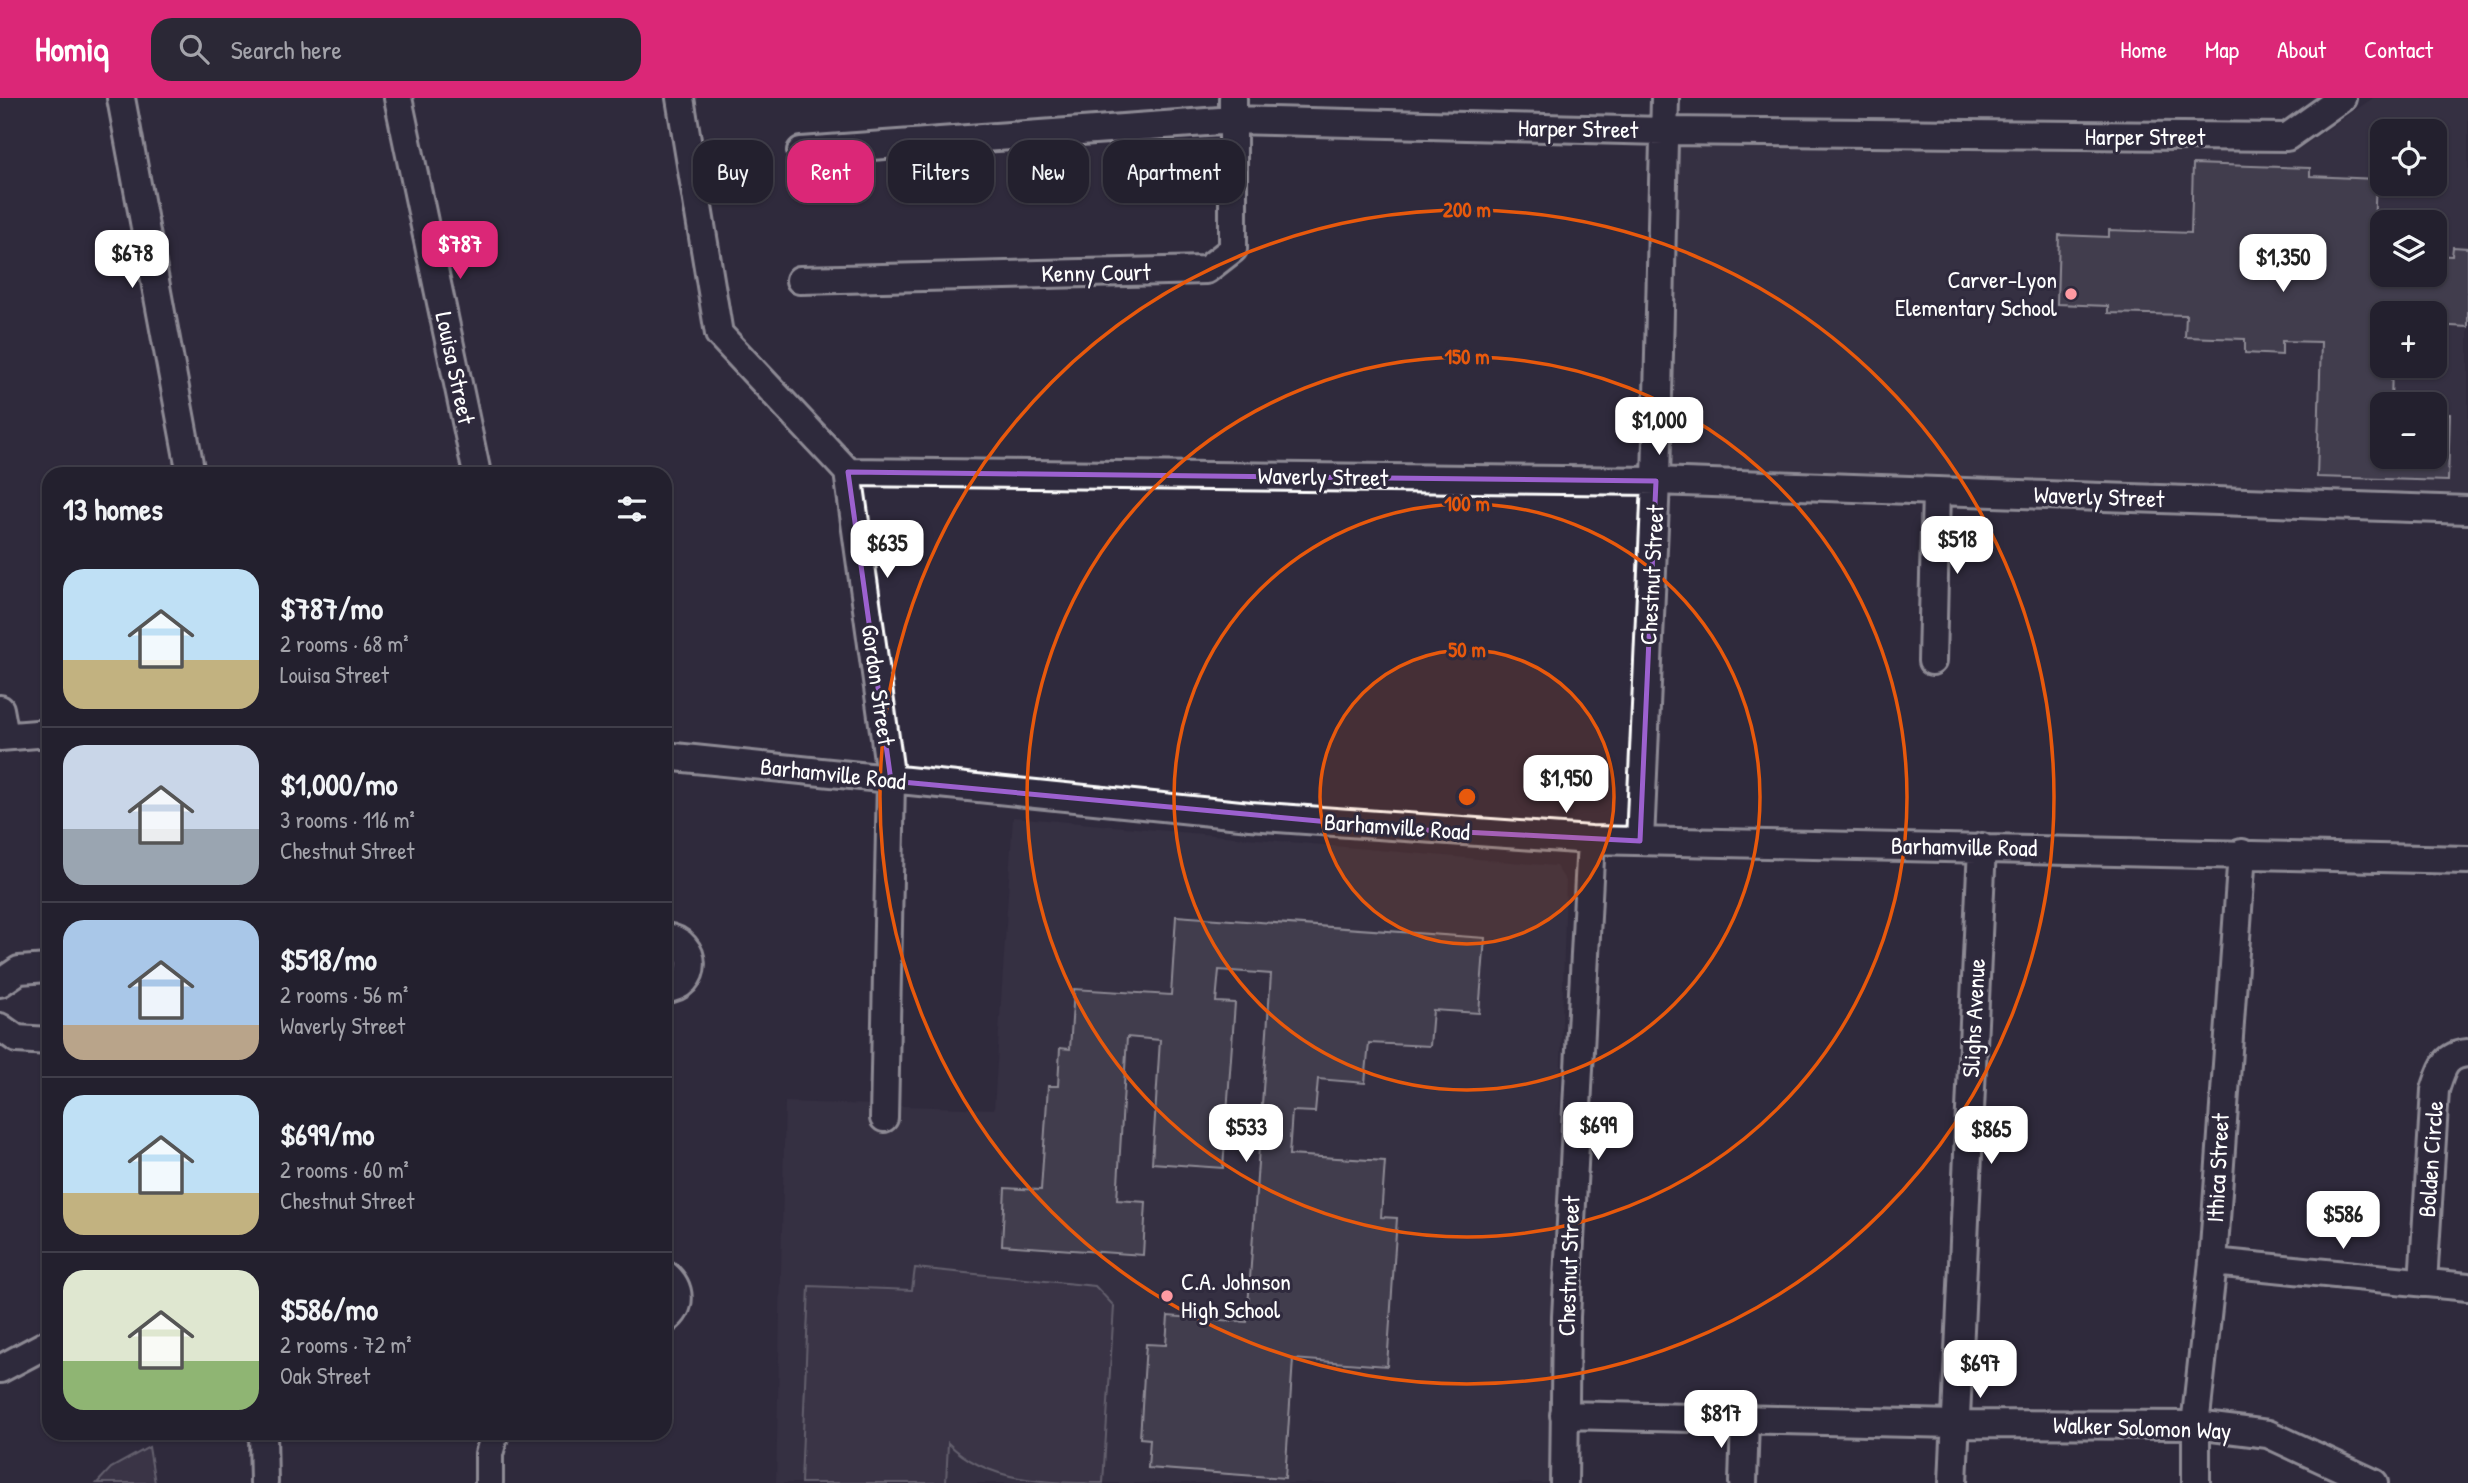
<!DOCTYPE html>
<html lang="en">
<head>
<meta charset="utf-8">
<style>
	body { margin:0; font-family:"Patrick Hand",sans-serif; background:#2b2836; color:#f1f3f6; height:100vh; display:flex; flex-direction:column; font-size:26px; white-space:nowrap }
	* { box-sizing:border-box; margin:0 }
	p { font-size:23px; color:#a3a3aa }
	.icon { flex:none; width:38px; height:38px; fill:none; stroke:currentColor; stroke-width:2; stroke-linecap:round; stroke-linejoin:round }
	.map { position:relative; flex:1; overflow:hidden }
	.details { position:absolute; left:42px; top:369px; width:630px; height:973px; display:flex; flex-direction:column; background:#23202e; border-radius:21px; box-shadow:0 2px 5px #0004,0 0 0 2px #403e4a }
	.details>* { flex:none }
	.banner { position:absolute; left:693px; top:42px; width:665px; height:63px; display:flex; gap:14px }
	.tools { position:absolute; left:2370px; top:21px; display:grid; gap:14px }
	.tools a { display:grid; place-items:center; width:77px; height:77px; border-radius:14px; background:#23202e; box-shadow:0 2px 5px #0004,0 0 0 2px #403e4a; font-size:35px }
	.price { position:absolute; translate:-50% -60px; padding:0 16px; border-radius:14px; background:#fff; color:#222; font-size:23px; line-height:46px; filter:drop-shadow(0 2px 4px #0008) }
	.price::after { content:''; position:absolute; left:50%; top:42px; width:21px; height:16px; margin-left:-10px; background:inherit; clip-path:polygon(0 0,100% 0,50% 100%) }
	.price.active { background:#db2777; color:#fff }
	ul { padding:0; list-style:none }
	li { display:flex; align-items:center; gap:21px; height:175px; padding:0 21px }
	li+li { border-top:2px solid #403e4a }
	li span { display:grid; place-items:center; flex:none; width:196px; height:140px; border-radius:21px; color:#555 }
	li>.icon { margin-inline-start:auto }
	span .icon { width:84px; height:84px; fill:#fffc; stroke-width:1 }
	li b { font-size:30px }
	h2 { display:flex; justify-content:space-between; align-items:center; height:84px; padding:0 21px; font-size:30px }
	.pill { padding:0 24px; border-radius:21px; background:#23202e; box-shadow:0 2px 5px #0004,0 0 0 2px #403e4a; font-size:24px; line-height:63px }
	.pill.active { background:#db2777; color:#fff }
	header { display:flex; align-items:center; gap:42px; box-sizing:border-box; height:98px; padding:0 35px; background:#db2777; color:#fff }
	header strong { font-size:33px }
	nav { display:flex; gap:38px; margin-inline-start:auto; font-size:24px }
	.search { width:490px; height:63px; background:#2b2836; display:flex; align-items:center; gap:18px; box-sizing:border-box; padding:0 24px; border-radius:21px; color:#a3a3aa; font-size:26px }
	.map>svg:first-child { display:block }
	.built { fill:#3c3749; fill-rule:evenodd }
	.green { fill:#464152; stroke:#a2a0a8; stroke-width:2 }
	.building { fill:#595564; stroke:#fff; stroke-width:2 }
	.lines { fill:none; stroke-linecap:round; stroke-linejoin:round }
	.minor-casing { stroke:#fff; stroke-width:32 }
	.minor { stroke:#2f2a3d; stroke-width:26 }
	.marked { fill:none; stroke:#9c61cf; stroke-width:5; stroke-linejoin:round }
	.ring { fill:none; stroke:#e8590c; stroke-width:3.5 }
	.poi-dot { fill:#ff9aa2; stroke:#2f2a3d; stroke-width:2.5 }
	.labels { text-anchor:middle; stroke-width:6; stroke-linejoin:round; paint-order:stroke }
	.street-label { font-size:24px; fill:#fff; stroke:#2f2a3d }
	.poi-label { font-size:24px; fill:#fff; stroke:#2f2a3d; text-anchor:end }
	.centre { fill:#e8590c; stroke:#2f2a3d; stroke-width:3.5 }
	.ring-label { font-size:21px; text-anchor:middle; font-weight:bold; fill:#e8590c; stroke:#2f2a3d; stroke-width:6; stroke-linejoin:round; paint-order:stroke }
</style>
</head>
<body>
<header>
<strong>Homiq</strong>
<div class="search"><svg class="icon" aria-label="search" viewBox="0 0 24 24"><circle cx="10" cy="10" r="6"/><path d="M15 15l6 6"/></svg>Search here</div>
<nav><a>Home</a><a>Map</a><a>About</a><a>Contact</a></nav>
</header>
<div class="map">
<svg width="2468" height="1385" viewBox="0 0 2468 1385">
	<rect width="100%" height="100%" fill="#2f2a3d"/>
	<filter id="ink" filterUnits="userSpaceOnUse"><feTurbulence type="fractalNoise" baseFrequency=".0143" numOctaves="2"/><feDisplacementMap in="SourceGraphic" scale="14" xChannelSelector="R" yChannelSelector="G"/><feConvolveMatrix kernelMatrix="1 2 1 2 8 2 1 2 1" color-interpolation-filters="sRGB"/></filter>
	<g filter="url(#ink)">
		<path class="built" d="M2373,0H2468V400L1670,371L1676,46L2298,52ZM2382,33H2434V86H2382ZM2382,124H2434V177H2382ZM2382,215H2434V268H2382ZM2382,306H2434V359H2382Z
			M1013,719L1556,768L1566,783L1549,1385H776L785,1004L994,1011Z"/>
		<path class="green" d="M915,1170L1095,1188L1114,1208L1103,1385C1049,1385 987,1385 948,1345L946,1385H801L809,1188L912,1192Z
			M149,1349L155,1385H97L111,1370Z"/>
		<path class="building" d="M2193,66L2310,70V78L2376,81L2373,155H2382V177H2434V157L2452,158L2453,149L2468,150V229L2434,227V215H2382V268H2392L2391,306H2382V359H2434V316H2450L2448,383L2317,379L2321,244L2282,243V257L2245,255V241L2185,239L2186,217L2108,215V208L2057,206L2059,137L2109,139V132L2191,135Z
			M1176,818L1485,840L1479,915L1433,912L1430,948L1369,945L1365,985L1318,981L1315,1014L1292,1013L1289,1057L1385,1063L1381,1119L1397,1120L1387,1268L1293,1261L1285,1380L1148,1370L1150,1341L1140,1340L1146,1246L1166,1247L1168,1218L1247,1224L1271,876L1219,872L1216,904L1235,905L1223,1070L1152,1065L1160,942L1127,939L1117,1102L1146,1104L1143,1157L1002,1147L1005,1090L1041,1092L1048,988H1058L1060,950L1070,951L1074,891L1171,897Z"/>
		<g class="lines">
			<g class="minor-casing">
				<path id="minor" d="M121,0L191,376
					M398,0L477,376
					M680,0L719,236L848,374L891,683L884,1020
					M801,53L1234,22L1663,33L2287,39L2342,0
					M800,182L1206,172L1233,151V0
					M848,374L1656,383L2468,412
					M1932,563L1936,393
					M0,611L5,638
					M0,639L49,635
					M665,658L1250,718L1591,742L2468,762
					M1640,743L1656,383L1665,0
					M665,839C699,843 700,889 665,891
					M0,885L19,872L49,870
					M0,929L17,941L49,943
					M2213,1164L2468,1189
					M665,1176C681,1189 683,1210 665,1222
					M2423,1185L2435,992C2442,971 2444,957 2468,955
					M0,1271L49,1245
					M1564,1317L1956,1326L2196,1327L2268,1336L2374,1385
					M263,1335L264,1385
					M489,1385V1356L495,1335
					M1564,1385L1566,1219L1591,742
					M1743,1385L1745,1321
					M1953,1385L1982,749
					M2196,1385V1319L2213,1164L2242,755"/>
			</g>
			<use href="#minor" class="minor"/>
		</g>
	</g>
	<path d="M0 0H2468V1385H0ZM848,374L1656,383L1640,743L1405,731L891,683Z" fill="#2f2a3d" fill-opacity=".55" fill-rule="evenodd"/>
	<path class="marked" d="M848,374L1656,383L1640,743L1405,731L891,683Z"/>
	<circle cx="1467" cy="699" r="147" fill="#e8590c" fill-opacity=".12"/>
	<g class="ring">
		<circle cx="1467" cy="699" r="147"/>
		<circle cx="1467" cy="699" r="293"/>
		<circle cx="1467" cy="699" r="440"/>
		<circle cx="1467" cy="699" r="587"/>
	</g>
	<g class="poi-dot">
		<circle cx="2071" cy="196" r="7"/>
		<circle cx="1167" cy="1198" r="7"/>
	</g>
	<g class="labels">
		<g class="street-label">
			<text transform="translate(1578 31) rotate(1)" y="8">Harper Street</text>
			<text x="2145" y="47">Harper Street</text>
			<text transform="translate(1096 175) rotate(-1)" y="8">Kenny Court</text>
			<text transform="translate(455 270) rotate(78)" y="8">Louisa Street</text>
			<text transform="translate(1323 379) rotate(1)" y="8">Waverly Street</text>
			<text transform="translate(2099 399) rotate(2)" y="8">Waverly Street</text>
			<text transform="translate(1652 477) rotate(-87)" y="8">Chestnut Street</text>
			<text transform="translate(878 587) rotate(82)" y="8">Gordon Street</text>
			<text transform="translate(833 676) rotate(6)" y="8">Barhamville Road</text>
			<text transform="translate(1397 729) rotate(4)" y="8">Barhamville Road</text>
			<text transform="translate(1964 749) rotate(1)" y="8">Barhamville Road</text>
			<text transform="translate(1974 920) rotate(-87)" y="8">Slighs Avenue</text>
			<text transform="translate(2431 1061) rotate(-86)" y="8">Bolden Circle</text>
			<text transform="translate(2218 1070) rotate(-87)" y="8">Ithica Street</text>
			<text transform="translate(1569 1168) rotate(-88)" y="8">Chestnut Street</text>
			<text transform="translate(2142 1330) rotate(2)" y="8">Walker Solomon Way</text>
		</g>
		<g class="poi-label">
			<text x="2057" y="190">Carver-Lyon<tspan x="2057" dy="28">Elementary School</tspan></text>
			<text x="1181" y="1192" text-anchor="start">C.A. Johnson<tspan x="1181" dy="28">High School</tspan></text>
		</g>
	</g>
	<circle cx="1467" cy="699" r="10" class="centre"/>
	<g class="ring-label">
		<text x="1467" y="119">200 m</text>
		<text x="1467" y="266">150 m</text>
		<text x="1467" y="413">100 m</text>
		<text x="1467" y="559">50 m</text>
	</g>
</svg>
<div class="tools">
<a><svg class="icon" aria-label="locate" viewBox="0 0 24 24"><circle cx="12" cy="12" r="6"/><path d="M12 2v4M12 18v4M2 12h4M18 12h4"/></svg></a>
<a><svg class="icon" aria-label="layers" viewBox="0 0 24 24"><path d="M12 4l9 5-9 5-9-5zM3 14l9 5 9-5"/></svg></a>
<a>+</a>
<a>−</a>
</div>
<b class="price active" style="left:460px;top:183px">$787</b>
<b class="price" style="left:132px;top:192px">$678</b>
<b class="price" style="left:2283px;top:196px">$1,350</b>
<b class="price" style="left:1659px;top:359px">$1,000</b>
<b class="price" style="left:1957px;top:478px">$518</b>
<b class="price" style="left:887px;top:482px">$635</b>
<b class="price" style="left:1566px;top:717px">$1,950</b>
<b class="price" style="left:1598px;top:1064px">$699</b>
<b class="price" style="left:1246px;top:1066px">$533</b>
<b class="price" style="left:1991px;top:1068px">$865</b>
<b class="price" style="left:2343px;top:1153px">$586</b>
<b class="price" style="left:1980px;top:1302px">$697</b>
<b class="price" style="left:1721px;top:1352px">$817</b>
<div class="banner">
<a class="pill">Buy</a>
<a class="pill active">Rent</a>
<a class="pill">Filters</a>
<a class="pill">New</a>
<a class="pill">Apartment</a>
</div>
<section class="details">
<h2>13 homes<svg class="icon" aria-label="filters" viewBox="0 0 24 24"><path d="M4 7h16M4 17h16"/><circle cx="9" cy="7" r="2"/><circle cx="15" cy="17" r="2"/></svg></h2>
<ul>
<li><span style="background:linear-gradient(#bfe0f5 65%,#c2b280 0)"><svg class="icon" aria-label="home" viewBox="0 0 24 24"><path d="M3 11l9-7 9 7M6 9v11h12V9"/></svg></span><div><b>$787/mo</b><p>2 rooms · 68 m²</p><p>Louisa Street</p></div></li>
<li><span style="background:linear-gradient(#c9d6e8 60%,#9aa5b1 0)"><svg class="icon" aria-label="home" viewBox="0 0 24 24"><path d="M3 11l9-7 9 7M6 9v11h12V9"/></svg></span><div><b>$1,000/mo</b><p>3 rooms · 116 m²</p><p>Chestnut Street</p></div></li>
<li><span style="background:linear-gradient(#a9c7e8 75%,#b9a48a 0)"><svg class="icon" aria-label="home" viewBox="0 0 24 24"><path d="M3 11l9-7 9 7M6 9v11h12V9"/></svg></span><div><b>$518/mo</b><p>2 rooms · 56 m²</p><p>Waverly Street</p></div></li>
<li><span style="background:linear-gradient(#bfe0f5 70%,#c2b280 0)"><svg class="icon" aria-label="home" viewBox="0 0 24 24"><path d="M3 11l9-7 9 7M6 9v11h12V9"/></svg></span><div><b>$699/mo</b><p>2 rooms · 60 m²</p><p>Chestnut Street</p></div></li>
<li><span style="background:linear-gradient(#dfe7d0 65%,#8fb573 0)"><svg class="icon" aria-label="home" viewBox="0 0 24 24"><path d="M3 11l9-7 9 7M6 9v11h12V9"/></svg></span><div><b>$586/mo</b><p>2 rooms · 72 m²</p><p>Oak Street</p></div></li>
</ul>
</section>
</div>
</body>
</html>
